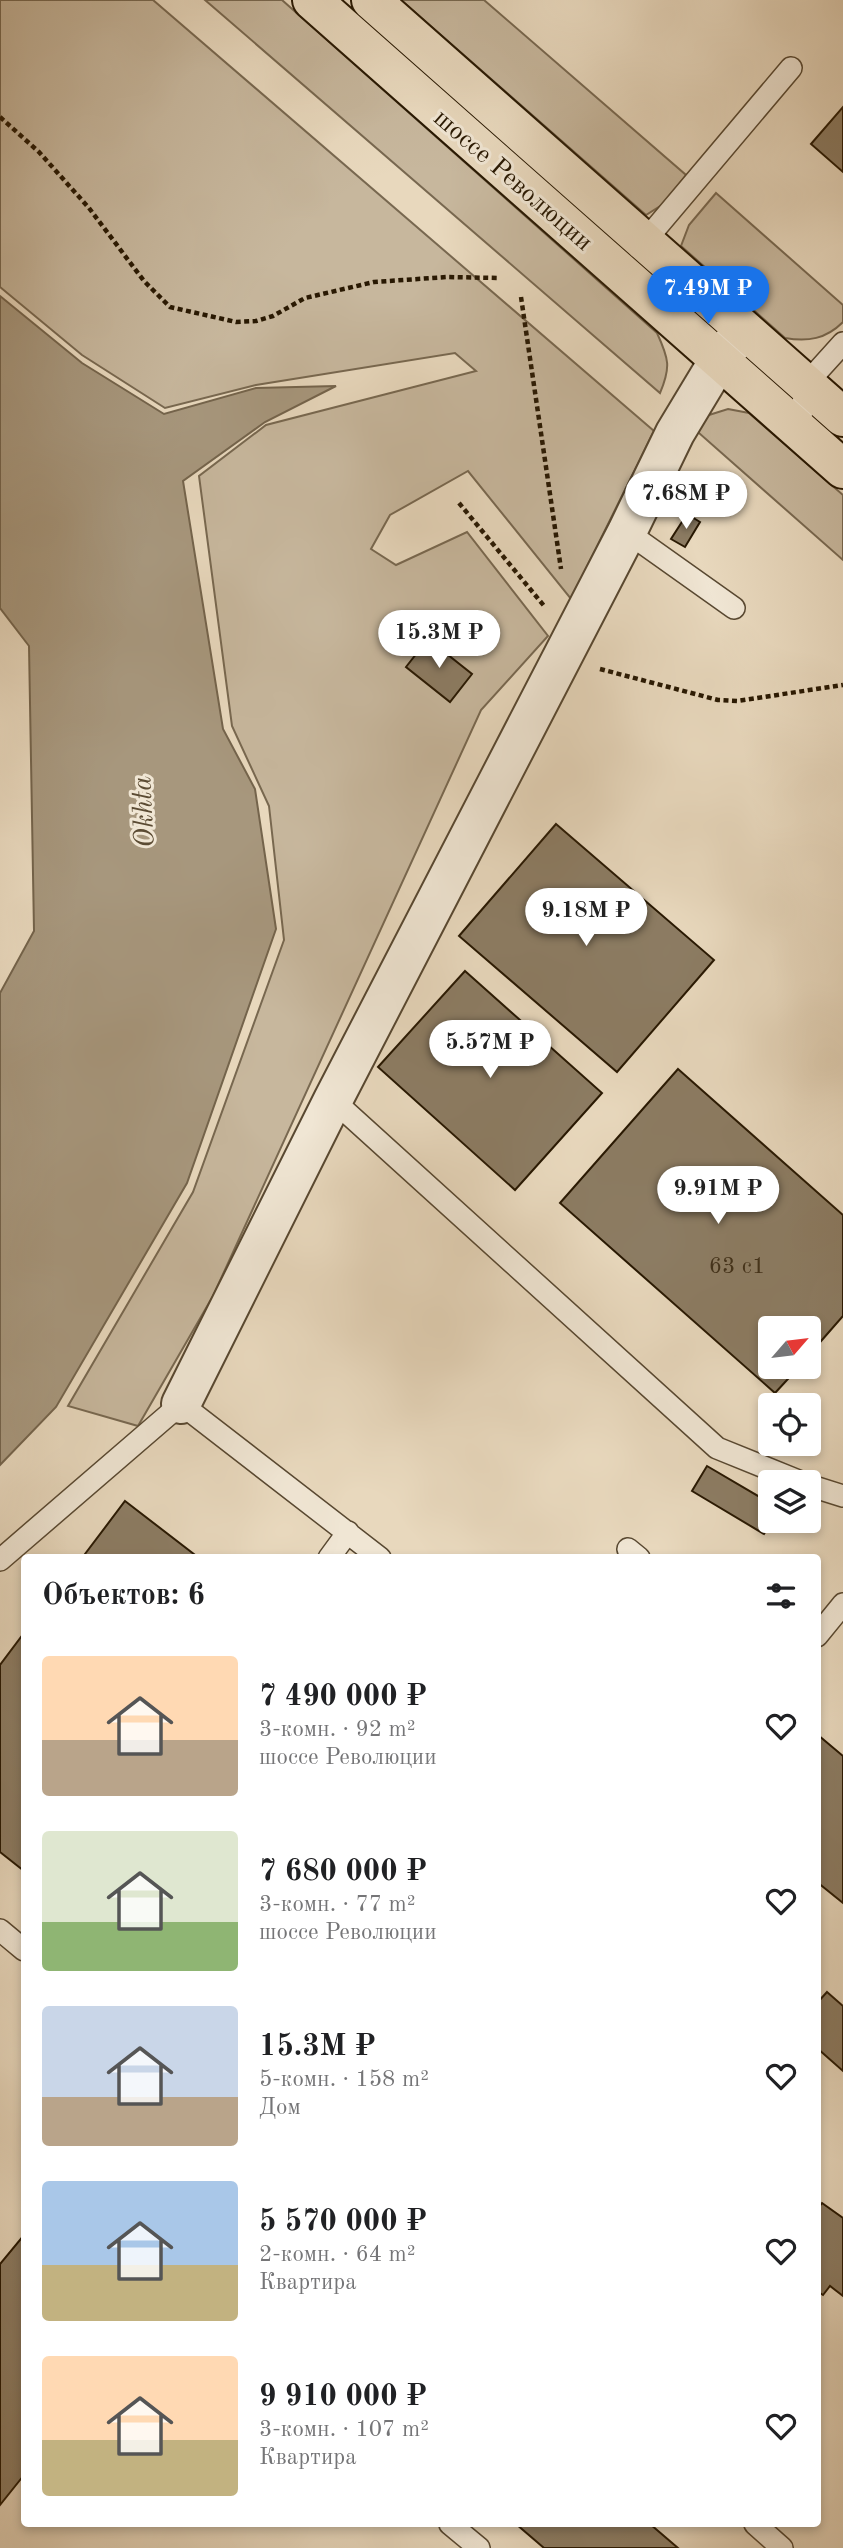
<!DOCTYPE html>
<html lang="ru">
<head>
<meta charset="utf-8">
<style>
	body { margin:0; font-family:"Old Standard TT",serif; background:#f6f6f6; color:#202124; height:100vh; display:flex; flex-direction:column; font-size:26px; white-space:nowrap }
	* { box-sizing:border-box; margin:0 }
	p { font-size:23px; color:#757577 }
	.icon { flex:none; width:38px; height:38px; fill:none; stroke:currentColor; stroke-width:2; stroke-linecap:round; stroke-linejoin:round }
	.map { position:relative; flex:1; overflow:hidden }
	.drawer { position:absolute; left:21px; top:1554px; width:800px; height:973px; display:flex; flex-direction:column; background:#fff; border-radius:7px; box-shadow:0 4px 10px #0003 }
	.drawer>* { flex:none }
	.needle { width:46px; rotate:62deg }
	.buttons { position:absolute; left:758px; top:1316px; display:grid; gap:14px }
	.buttons a { display:grid; place-items:center; width:63px; height:63px; border-radius:7px; background:#fff; box-shadow:0 4px 10px #0003; font-size:35px }
	.price { position:absolute; translate:-50% -60px; padding:0 16px; border-radius:24px; background:#fff; color:#222; font-size:23px; line-height:46px; filter:drop-shadow(0 2px 4px #0008) }
	.price::after { content:''; position:absolute; left:50%; top:42px; width:21px; height:16px; margin-left:-10px; background:inherit; clip-path:polygon(0 0,100% 0,50% 100%) }
	.price.selected { background:#1a73e8; color:#fff }
	ul { padding:0; list-style:none }
	li { display:flex; align-items:center; gap:21px; height:175px; padding:0 21px }
	li span { display:grid; place-items:center; flex:none; width:196px; height:140px; border-radius:7px; color:#555 }
	li>.icon { margin-inline-start:auto }
	span .icon { width:84px; height:84px; fill:#fffc; stroke-width:1 }
	li b { font-size:30px }
	h2 { display:flex; justify-content:space-between; align-items:center; height:84px; padding:0 21px; font-size:30px }
	.map>svg:first-child { display:block }
	.green { fill:#c7b79d; stroke:#786850; stroke-width:2 }
	.water { fill:#a7977d; stroke:#74644c; stroke-width:2 }
	.building { fill:#8c7c63; stroke:#281802; stroke-width:2 }
	.lines { fill:none; stroke-linecap:round; stroke-linejoin:round }
	.lane-casing { stroke:#584831; stroke-width:24 }
	.street-casing { stroke:#584831; stroke-width:42 }
	.primary-casing { stroke:#281802; stroke-width:42 }
	.path { stroke:#281802; stroke-width:4.5; stroke-dasharray:5 3.5; stroke-linecap:butt }
	.lane { stroke:#f0e6d4; stroke-width:21 }
	.street { stroke:#f0e6d4; stroke-width:38 }
	.primary { stroke:#e8d8bd; stroke-width:38 }
	.labels { text-anchor:middle; stroke-width:6; stroke-linejoin:round; paint-order:stroke }
	.number-label { font-size:23px; fill:#41311a }
	.street-label { font-size:26px; fill:#281802; stroke:#f0e6d4 }
	.water-label { font-size:28px; font-style:italic; fill:#5b4b33; stroke:#f0e6d4 }
</style>
</head>
<body>
<div class="map">
<svg width="843" height="2548" viewBox="0 0 843 2548">
	<rect width="100%" height="100%" fill="#e8d8bd"/>
	<filter id="stains"><feTurbulence type="fractalNoise" baseFrequency=".00286" numOctaves="4"/><feColorMatrix values="0 0 0 0 .2 0 0 0 0 .09 0 0 0 0 .02 0 0 0 .5 -.17"/></filter>
	<radialGradient id="worn" r=".72"><stop offset=".6" stop-color="#630" stop-opacity="0"/><stop offset="1" stop-color="#630" stop-opacity=".3"/></radialGradient>
	<path class="green" d="M0,0H153L654,431L571,599L468,471L390,515L371,549L396,565L467,532L548,636L481,710L213,1296L138,1426L68,1406L193,1192L284,940L269,806L232,726L199,476L266,425L476,371L455,353L256,385L165,408L82,355L0,287Z
		M205,0H282L657,333C669,359 671,367 660,393Z
		M401,0H484L686,175L665,203L646,215Z
		M716,193L843,305V322C826,339 808,342 785,338L681,246L689,225Z
		M728,409L749,413L843,495V560L691,426L709,415Z"/>
	<path class="water" d="M0,296L82,363L164,414L256,388L336,386L265,422L183,481L223,729L255,789L276,929L187,1183L56,1407L0,1465V993L34,931L29,646L0,608Z"/>
	<path class="building" d="M843,107V172L811,144Z
		M687,514L700,522L685,547L671,539Z
		M428,639L472,674L450,702L406,667Z
		M556,824L714,960L617,1072L459,936Z
		M465,971L602,1093L515,1190L378,1067Z
		M678,1069L843,1215V1316L808,1356V1328H770V1367H799L775,1393L560,1203Z
		M707,1466L770,1503V1521H772L764,1534L692,1491Z
		M125,1501L199,1558H82Z
		M24,1633V1871L0,1852V1665Z
		M818,1735L843,1756V1903L817,1882Z
		M827,1992L843,2006V2071L817,2048V2003Z
		M822,2203L843,2218V2296L830,2286L823,2295L817,2291V2209Z
		M24,2235V2475L0,2505V2264Z
		M516,2524H650L678,2548H544Z"/>
	<g class="lines">
		<g class="lane-casing">
			<path id="lane" d="M639,248L791,68
				M805,429L799,430L806,384L843,343
				M627,532L734,608
				M333,1100L717,1448L801,1482
				M808,1485L843,1496
				M628,1549L639,1558
				M329,1558L348,1532
				M0,1560L181,1404L380,1558
				M817,1636L843,1604
				M0,1930L24,1950
				M450,2524L479,2548
				M755,2524L782,2548"/>
		</g>
		<g class="street-casing">
			<path id="street" d="M181,1404L333,1100L627,532L675,433L719,360L740,334"/>
		</g>
		<g class="primary-casing">
			<path id="primary" d="M312,0L843,469
				M371,0L843,417"/>
		</g>
		<path class="path" d="M0,117L39,152L89,208L144,281L170,307L236,322L256,321L273,316L305,298L374,282L447,277L499,278
			M521,297L561,569
			M459,503L545,607
			M600,669L718,700L737,701L843,685"/>
		<use href="#lane" class="lane"/>
		<use href="#street" class="street"/>
		<use href="#primary" class="primary"/>
	</g>
	<g class="labels">
		<g class="number-label">
			<text x="737" y="1273">63 с1</text>
		</g>
		<g class="street-label">
			<text transform="translate(514 179) rotate(41)" y="9">шоссе Революции</text>
		</g>
		<g class="water-label">
			<text transform="translate(142 812) rotate(-93)" y="10">Okhta</text>
		</g>
	</g>
	<rect width="100%" height="100%" filter="url(#stains)"/>
	<rect width="100%" height="100%" fill="url(#worn)"/>
</svg>
<div class="buttons">
<a><svg class="needle" viewBox="-14 -14 28 28"><path d="M0-13l5 13h-10z" fill="#e53935"/><path d="M0 13l5-13h-10z" fill="#757577"/></svg></a>
<a><svg class="icon" aria-label="locate" viewBox="0 0 24 24"><circle cx="12" cy="12" r="6"/><path d="M12 2v4M12 18v4M2 12h4M18 12h4"/></svg></a>
<a><svg class="icon" aria-label="layers" viewBox="0 0 24 24"><path d="M12 4l9 5-9 5-9-5zM3 14l9 5 9-5"/></svg></a>
</div>
<b class="price selected" style="left:708px;top:326px">7.49M ₽</b>
<b class="price" style="left:686px;top:531px">7.68M ₽</b>
<b class="price" style="left:439px;top:670px">15.3M ₽</b>
<b class="price" style="left:586px;top:948px">9.18M ₽</b>
<b class="price" style="left:490px;top:1080px">5.57M ₽</b>
<b class="price" style="left:718px;top:1226px">9.91M ₽</b>
<section class="drawer">
<h2>Объектов: 6<svg class="icon" aria-label="filters" viewBox="0 0 24 24"><path d="M4 7h16M4 17h16"/><circle cx="9" cy="7" r="2"/><circle cx="15" cy="17" r="2"/></svg></h2>
<ul>
<li><span style="background:linear-gradient(#ffd9b3 60%,#b9a48a 0)"><svg class="icon" aria-label="home" viewBox="0 0 24 24"><path d="M3 11l9-7 9 7M6 9v11h12V9"/></svg></span><div><b>7 490 000 ₽</b><p>3-комн. · 92 m²</p><p>шоссе Революции</p></div><svg class="icon" aria-label="heart" viewBox="0 0 24 24"><path d="M12 20l-8-8c-3-5 5-10 8-4 3-6 11-1 8 4z"/></svg></li>
<li><span style="background:linear-gradient(#dfe7d0 65%,#8fb573 0)"><svg class="icon" aria-label="home" viewBox="0 0 24 24"><path d="M3 11l9-7 9 7M6 9v11h12V9"/></svg></span><div><b>7 680 000 ₽</b><p>3-комн. · 77 m²</p><p>шоссе Революции</p></div><svg class="icon" aria-label="heart" viewBox="0 0 24 24"><path d="M12 20l-8-8c-3-5 5-10 8-4 3-6 11-1 8 4z"/></svg></li>
<li><span style="background:linear-gradient(#c9d6e8 65%,#b9a48a 0)"><svg class="icon" aria-label="home" viewBox="0 0 24 24"><path d="M3 11l9-7 9 7M6 9v11h12V9"/></svg></span><div><b>15.3M ₽</b><p>5-комн. · 158 m²</p><p>Дом</p></div><svg class="icon" aria-label="heart" viewBox="0 0 24 24"><path d="M12 20l-8-8c-3-5 5-10 8-4 3-6 11-1 8 4z"/></svg></li>
<li><span style="background:linear-gradient(#a9c7e8 60%,#c2b280 0)"><svg class="icon" aria-label="home" viewBox="0 0 24 24"><path d="M3 11l9-7 9 7M6 9v11h12V9"/></svg></span><div><b>5 570 000 ₽</b><p>2-комн. · 64 m²</p><p>Квартира</p></div><svg class="icon" aria-label="heart" viewBox="0 0 24 24"><path d="M12 20l-8-8c-3-5 5-10 8-4 3-6 11-1 8 4z"/></svg></li>
<li><span style="background:linear-gradient(#ffd9b3 60%,#c2b280 0)"><svg class="icon" aria-label="home" viewBox="0 0 24 24"><path d="M3 11l9-7 9 7M6 9v11h12V9"/></svg></span><div><b>9 910 000 ₽</b><p>3-комн. · 107 m²</p><p>Квартира</p></div><svg class="icon" aria-label="heart" viewBox="0 0 24 24"><path d="M12 20l-8-8c-3-5 5-10 8-4 3-6 11-1 8 4z"/></svg></li>
</ul>
</section>
</div>
</body>
</html>
